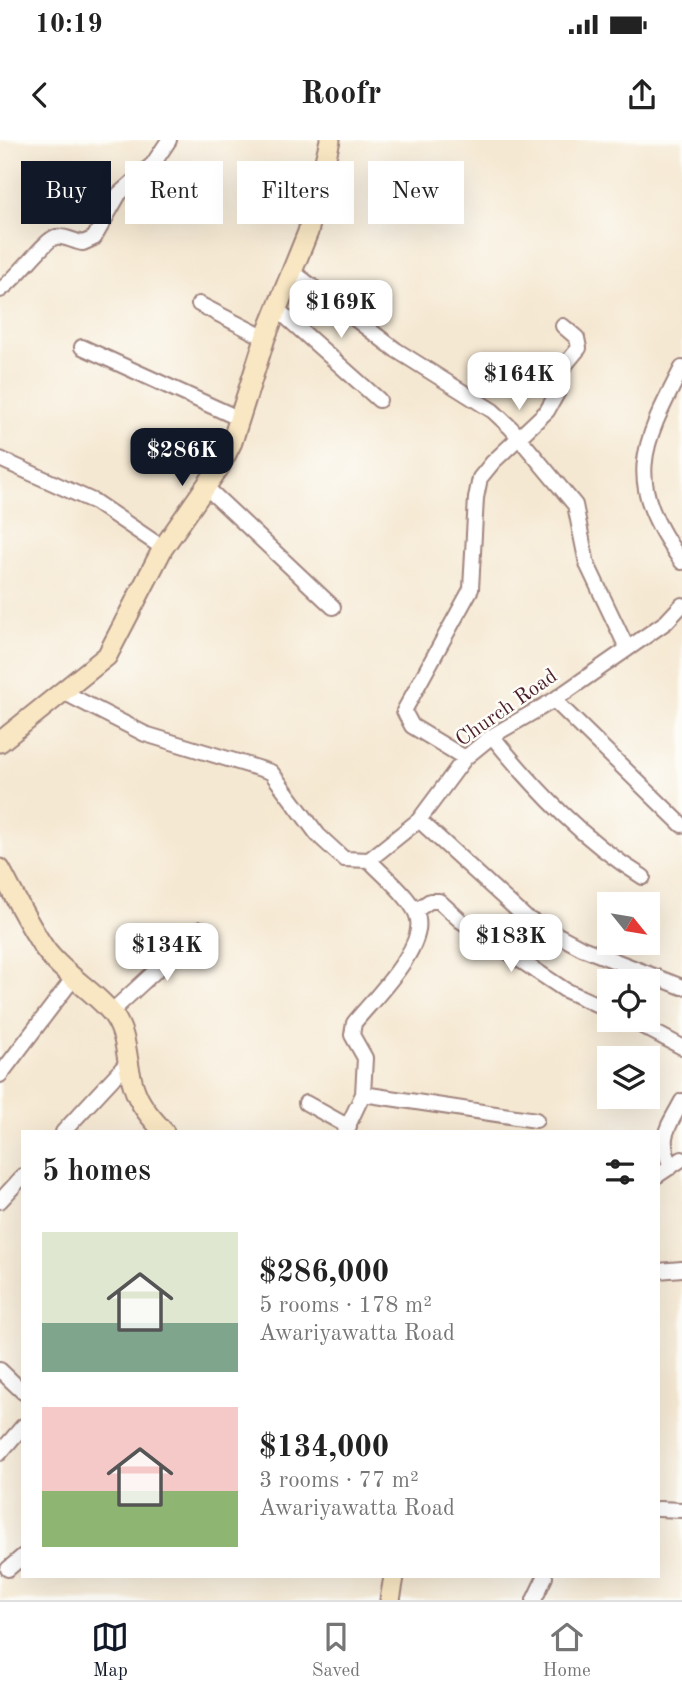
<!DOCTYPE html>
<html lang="en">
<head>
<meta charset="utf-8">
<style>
	body { margin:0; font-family:"Old Standard TT",serif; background:#f6f6f6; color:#222; height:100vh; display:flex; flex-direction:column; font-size:26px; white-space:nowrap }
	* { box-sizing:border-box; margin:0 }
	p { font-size:23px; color:#767676 }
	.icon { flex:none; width:38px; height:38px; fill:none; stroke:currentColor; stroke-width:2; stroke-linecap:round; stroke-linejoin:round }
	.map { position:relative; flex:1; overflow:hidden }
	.drawer { position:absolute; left:21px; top:990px; width:639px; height:448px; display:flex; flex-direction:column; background:#fff; border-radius:0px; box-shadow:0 7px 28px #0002 }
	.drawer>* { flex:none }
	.top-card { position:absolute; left:21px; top:21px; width:640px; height:63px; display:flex; gap:14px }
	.needle { width:46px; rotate:120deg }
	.tools { position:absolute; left:597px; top:752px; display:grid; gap:14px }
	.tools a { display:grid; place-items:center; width:63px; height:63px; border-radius:0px; background:#fff; box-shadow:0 7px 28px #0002; font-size:35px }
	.price { position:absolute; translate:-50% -60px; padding:0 16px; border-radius:14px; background:#fff; color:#222; font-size:23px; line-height:46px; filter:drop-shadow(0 2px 4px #0008) }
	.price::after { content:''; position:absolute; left:50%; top:42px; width:21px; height:16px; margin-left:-10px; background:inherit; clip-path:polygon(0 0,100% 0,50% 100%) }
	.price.active { background:#111827; color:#fff }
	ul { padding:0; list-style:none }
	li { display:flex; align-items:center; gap:21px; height:175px; padding:0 21px }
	li span { display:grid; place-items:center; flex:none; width:196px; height:140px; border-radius:0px; color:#555 }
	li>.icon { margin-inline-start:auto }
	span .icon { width:84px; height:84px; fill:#fffc; stroke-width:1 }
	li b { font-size:30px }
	h2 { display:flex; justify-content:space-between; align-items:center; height:84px; padding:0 21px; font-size:30px }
	.pill { padding:0 24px; border-radius:0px; background:#fff; box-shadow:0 7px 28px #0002; font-size:24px; line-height:63px }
	.pill.active { background:#111827; color:#fff }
	.status { display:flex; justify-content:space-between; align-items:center; height:49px; padding:0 35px; background:#fff; direction:ltr }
	.status svg { height:19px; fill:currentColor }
	header { display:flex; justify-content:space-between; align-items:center; height:91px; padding:0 21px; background:#fff; font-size:32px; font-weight:800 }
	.menu { display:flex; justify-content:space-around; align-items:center; height:98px; border-top:2px solid #e0e0e0; background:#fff; font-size:19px; color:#767676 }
	.menu a { display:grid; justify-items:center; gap:4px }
	.menu .active { color:#111827 }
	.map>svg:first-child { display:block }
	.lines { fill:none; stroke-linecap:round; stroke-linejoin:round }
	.street-casing { stroke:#a0847e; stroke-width:18 }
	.secondary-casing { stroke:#a0847e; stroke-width:23 }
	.street { stroke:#fff; stroke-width:14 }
	.secondary { stroke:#f9e7c3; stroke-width:19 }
	.labels { text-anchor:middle; stroke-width:5; stroke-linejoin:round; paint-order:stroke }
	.street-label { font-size:21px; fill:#4a1f2b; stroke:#fdfcf7 }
</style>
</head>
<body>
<div class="status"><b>10:19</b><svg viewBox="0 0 49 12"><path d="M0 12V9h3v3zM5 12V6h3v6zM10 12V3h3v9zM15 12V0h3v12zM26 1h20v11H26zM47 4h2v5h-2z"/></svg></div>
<header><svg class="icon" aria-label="back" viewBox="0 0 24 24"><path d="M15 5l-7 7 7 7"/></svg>Roofr<svg class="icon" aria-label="share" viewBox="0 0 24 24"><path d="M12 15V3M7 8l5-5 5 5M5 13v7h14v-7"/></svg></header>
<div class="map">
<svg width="682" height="1460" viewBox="0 0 682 1460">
	<rect width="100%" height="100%" fill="#fdfcf7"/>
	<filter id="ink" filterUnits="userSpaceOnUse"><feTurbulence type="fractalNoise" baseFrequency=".0143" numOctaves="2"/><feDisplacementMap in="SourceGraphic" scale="14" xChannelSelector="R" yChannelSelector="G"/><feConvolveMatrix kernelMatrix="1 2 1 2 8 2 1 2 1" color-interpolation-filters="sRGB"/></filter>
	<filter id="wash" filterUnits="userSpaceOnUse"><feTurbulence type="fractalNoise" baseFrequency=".00686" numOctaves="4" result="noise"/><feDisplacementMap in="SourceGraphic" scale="28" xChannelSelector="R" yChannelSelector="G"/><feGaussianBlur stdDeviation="1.57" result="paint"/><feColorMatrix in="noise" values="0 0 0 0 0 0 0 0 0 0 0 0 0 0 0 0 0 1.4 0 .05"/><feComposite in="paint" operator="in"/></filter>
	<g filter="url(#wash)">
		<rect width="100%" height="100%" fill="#f5e8d2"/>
	</g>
	<g filter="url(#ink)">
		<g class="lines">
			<g class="street-casing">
				<path id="street" d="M293,132L396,210L493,271L511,288L575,365L587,424L627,508
					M0,150C17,139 45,99 56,97C64,95 74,102 83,103L94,98L119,54L153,24L169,0
					M199,164L265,198
					M277,169L379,260
					M82,207L240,279
					M682,228C640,309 624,341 682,422
					M0,319L95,362L163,408
					M207,348L333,467
					M65,553L145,594L271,632L318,695L344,719L369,720C384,736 407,754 416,773C431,804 373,859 354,883L352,895L365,918L363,954L345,992
					M554,560L682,685
					M492,596C536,650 584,701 643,737
					M465,618L412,586L404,571L471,449L476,358L480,338L493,322L547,271L560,248V231L579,208L577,198L563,186
					M419,680L526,778L582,808L682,847
					M369,720L419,680L465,618L492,596L554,560L666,482L682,465
					M415,771L430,761H439L461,781L565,850L609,870
					M111,872L201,789
					M631,880L682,907
					M0,935L72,840
					M363,954L536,980
					M306,963L349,987
					M63,992L128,922
					M671,1027C658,995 667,990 682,961
					M658,1035L682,1019
					M0,1061L23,1036
					M658,1131L682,1129
					M0,1230L23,1252
					M0,1313L23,1286
					M658,1369L682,1370
					M8,1429L23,1416
					M534,1460L545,1437"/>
			</g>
			<g class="secondary-casing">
				<path id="secondary" d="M0,602L107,516L163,408L220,326L232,302L265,198L308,92L330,0
					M0,729C14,755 28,784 45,809C63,834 92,849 111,872C131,897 124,925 136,953C142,968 154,981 164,992
					M390,1460L394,1437"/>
			</g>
			<use href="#street" class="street"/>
			<use href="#secondary" class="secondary"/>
		</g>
	</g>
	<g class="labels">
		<g class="street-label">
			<text transform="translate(506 567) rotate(-35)" y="7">Church Road</text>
		</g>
	</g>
</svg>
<div class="tools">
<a><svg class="needle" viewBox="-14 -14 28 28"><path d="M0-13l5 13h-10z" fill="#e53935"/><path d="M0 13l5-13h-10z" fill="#767676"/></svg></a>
<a><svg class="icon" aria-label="locate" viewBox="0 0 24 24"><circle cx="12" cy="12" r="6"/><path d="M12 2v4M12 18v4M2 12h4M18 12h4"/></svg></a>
<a><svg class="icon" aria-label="layers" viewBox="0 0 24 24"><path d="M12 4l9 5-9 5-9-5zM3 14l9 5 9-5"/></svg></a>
</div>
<b class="price" style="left:341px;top:200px">$169K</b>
<b class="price" style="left:519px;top:272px">$164K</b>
<b class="price active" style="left:182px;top:348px">$286K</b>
<b class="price" style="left:511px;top:834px">$183K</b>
<b class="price" style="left:167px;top:843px">$134K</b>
<div class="top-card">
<a class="pill active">Buy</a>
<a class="pill">Rent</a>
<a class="pill">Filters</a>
<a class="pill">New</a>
</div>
<section class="drawer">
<h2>5 homes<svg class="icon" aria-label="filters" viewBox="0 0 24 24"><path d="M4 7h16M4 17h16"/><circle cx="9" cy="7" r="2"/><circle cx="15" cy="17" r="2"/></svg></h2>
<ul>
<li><span style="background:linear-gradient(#dfe7d0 65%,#7fa58c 0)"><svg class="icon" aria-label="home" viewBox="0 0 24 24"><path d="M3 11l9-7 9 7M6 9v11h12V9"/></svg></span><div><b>$286,000</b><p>5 rooms · 178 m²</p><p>Awariyawatta Road</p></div></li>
<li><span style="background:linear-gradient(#f6c9c9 60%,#8fb573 0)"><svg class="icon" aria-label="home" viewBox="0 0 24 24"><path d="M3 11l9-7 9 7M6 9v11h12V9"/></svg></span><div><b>$134,000</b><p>3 rooms · 77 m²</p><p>Awariyawatta Road</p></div></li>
</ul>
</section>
</div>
<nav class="menu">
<a class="active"><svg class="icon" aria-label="map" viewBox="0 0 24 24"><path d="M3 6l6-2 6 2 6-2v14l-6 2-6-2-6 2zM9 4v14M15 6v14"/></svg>Map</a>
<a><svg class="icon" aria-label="saved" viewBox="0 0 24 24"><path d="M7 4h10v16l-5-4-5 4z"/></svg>Saved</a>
<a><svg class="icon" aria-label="home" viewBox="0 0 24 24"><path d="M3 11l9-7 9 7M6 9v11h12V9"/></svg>Home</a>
</nav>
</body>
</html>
